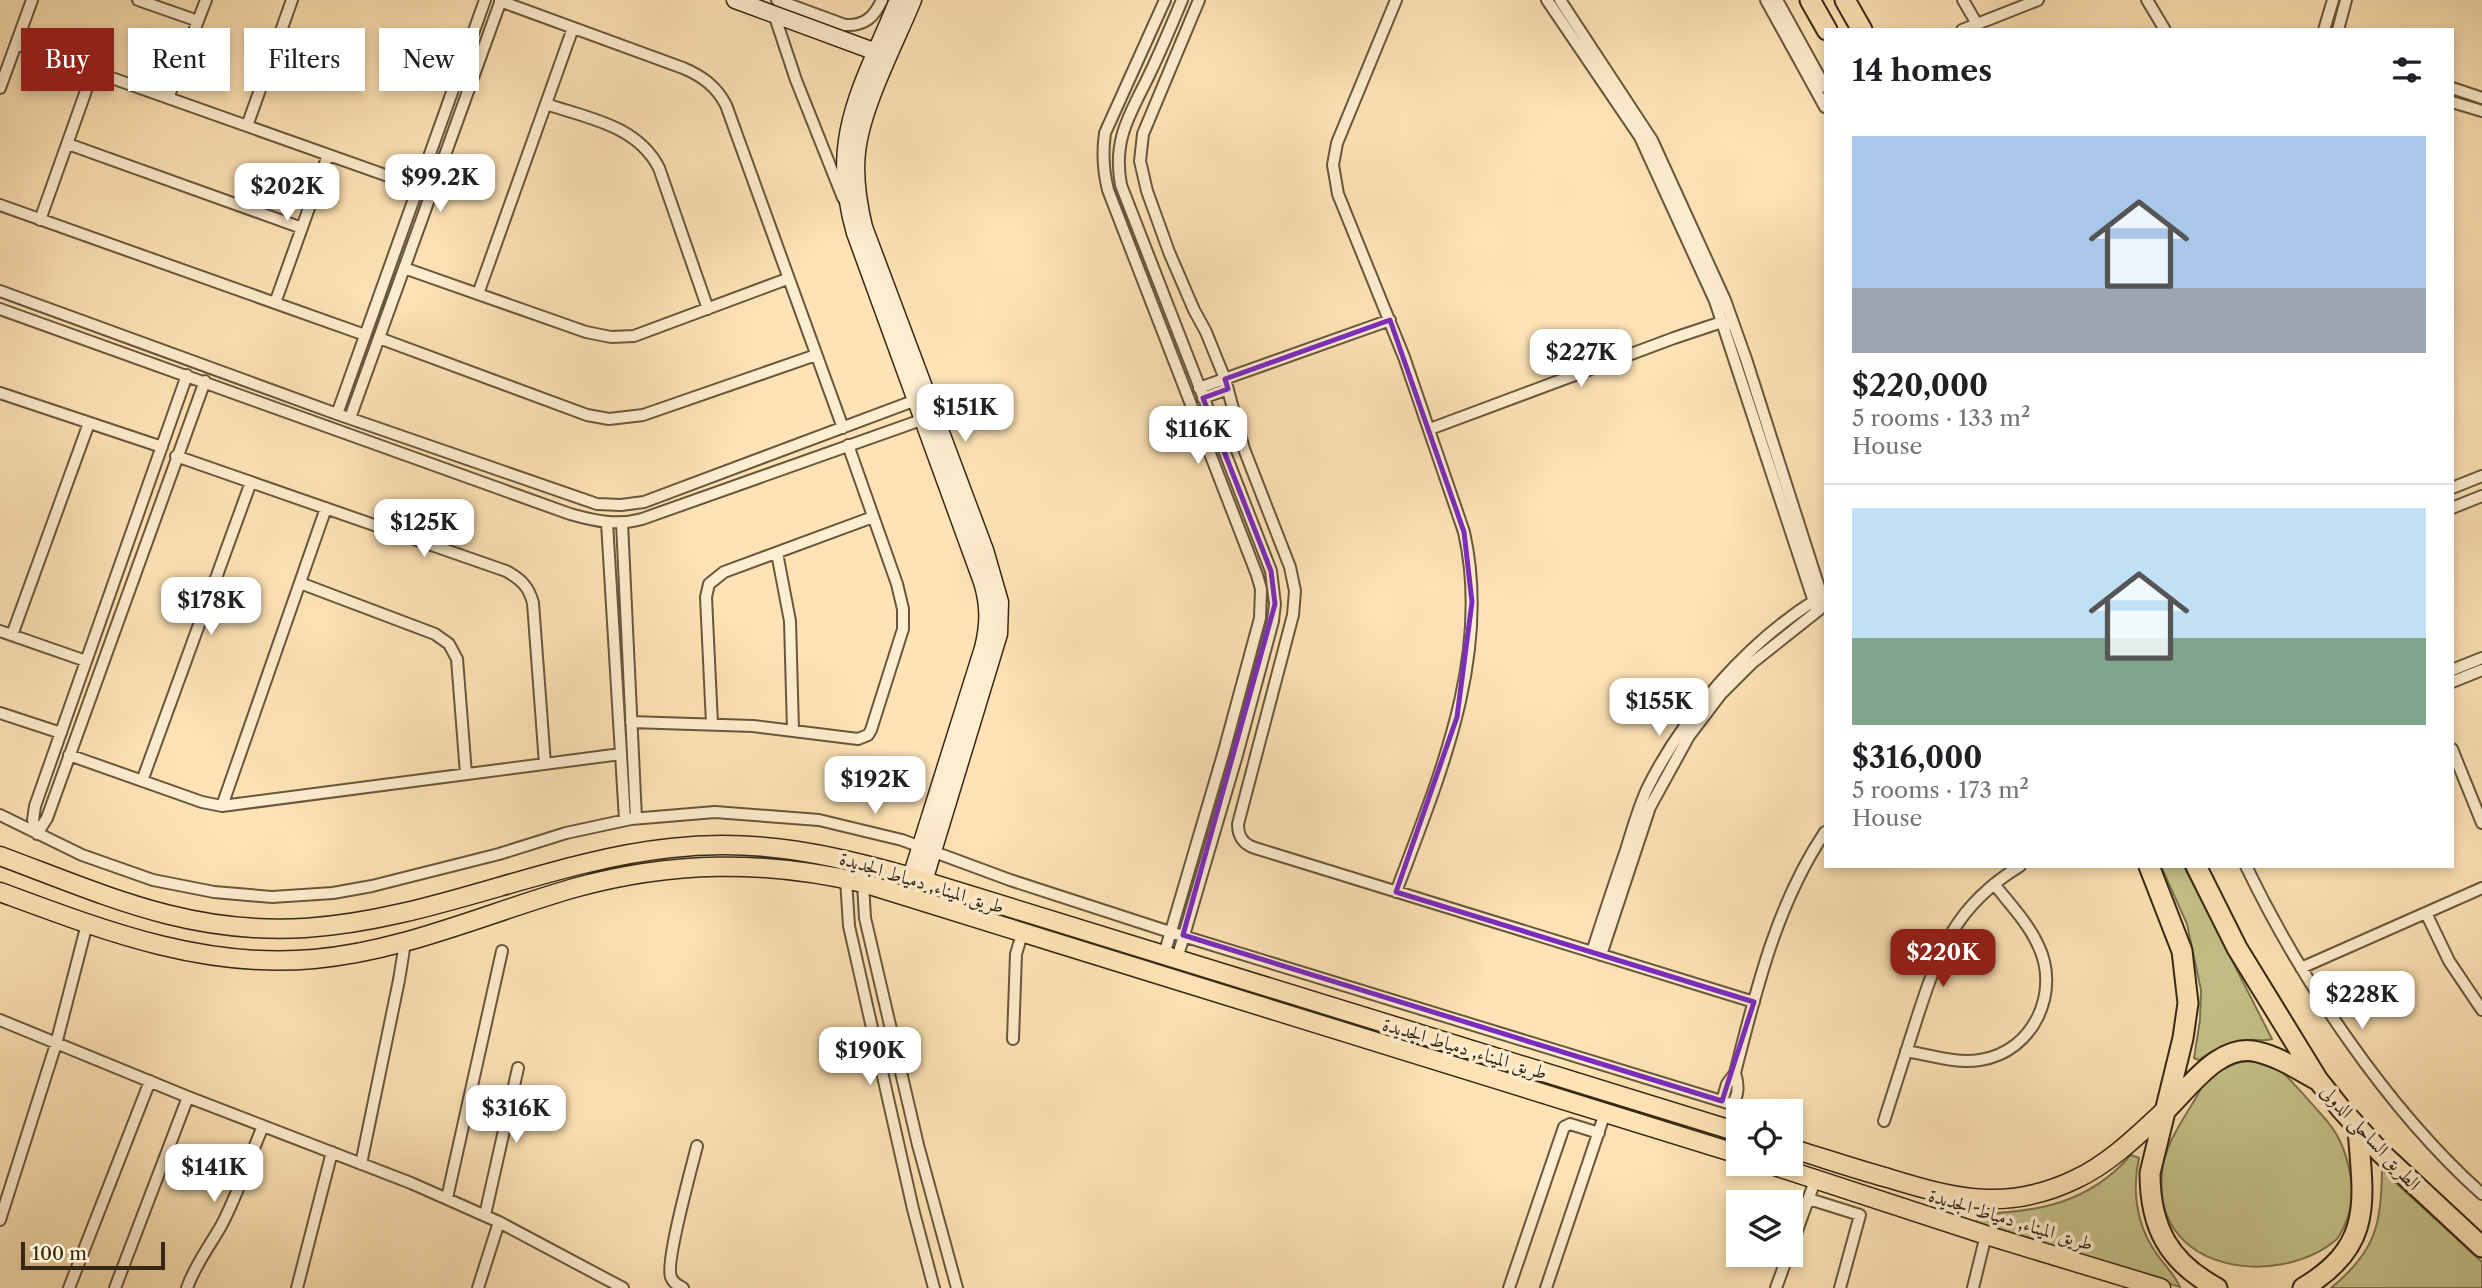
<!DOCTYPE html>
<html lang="en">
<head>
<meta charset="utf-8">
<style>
	body { margin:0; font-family:"Libre Caslon Text",Amiri,serif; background:#f2f2f2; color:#202124; height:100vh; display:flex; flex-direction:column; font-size:26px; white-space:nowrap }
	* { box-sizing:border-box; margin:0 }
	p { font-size:23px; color:#757577 }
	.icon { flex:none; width:38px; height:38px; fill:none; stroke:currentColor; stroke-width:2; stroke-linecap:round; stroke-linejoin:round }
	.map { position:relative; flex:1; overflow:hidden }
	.drawer { position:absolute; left:1824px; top:28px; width:630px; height:840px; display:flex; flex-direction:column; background:#fff; border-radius:0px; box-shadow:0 4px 10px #0003 }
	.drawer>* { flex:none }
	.hud { position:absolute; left:21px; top:28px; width:665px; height:63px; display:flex; gap:14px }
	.controls { position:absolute; left:1726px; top:1099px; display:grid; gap:14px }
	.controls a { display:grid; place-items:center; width:77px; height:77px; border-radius:0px; background:#fff; box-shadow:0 4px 10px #0003; font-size:35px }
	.scale { position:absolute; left:21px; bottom:18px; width:144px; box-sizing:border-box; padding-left:7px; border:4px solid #372814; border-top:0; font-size:19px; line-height:24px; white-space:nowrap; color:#372814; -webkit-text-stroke:5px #feedcf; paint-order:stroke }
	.price { position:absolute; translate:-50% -60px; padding:0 16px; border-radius:14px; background:#fff; color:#222; font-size:23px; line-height:46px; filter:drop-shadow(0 2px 4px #0008) }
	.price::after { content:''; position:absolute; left:50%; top:42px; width:21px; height:16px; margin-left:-10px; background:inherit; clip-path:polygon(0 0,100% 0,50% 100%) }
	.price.active { background:#8f2418; color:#fff }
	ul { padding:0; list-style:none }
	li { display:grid; align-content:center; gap:14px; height:371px; padding:0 28px }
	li+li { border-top:2px solid #e0e0e0 }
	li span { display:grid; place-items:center; height:217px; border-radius:0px; color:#555 }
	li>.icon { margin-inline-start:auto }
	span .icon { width:126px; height:126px; fill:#fffc; stroke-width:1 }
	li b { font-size:30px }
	h2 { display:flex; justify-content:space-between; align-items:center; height:84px; padding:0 28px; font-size:30px }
	.tag { padding:0 24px; border-radius:0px; background:#fff; box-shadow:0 4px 10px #0003; font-size:24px; line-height:63px }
	.tag.active { background:#8f2418; color:#fff }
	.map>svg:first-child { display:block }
	.green { fill:#c5c28a; stroke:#7e754f; stroke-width:2 }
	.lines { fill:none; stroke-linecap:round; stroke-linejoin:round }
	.street-casing { stroke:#68573c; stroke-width:14 }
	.secondary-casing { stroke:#372814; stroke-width:19 }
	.primary-casing { stroke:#372814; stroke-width:21 }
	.highway-casing { stroke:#372814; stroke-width:23 }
	.street { stroke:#feedcf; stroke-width:10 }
	.secondary { stroke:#feedcf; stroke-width:16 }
	.primary { stroke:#fde3b5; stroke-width:18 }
	.highway { stroke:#fde3b5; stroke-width:19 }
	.marked { fill:none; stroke:#7b2cbf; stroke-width:5; stroke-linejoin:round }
	.labels { text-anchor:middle; stroke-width:7; stroke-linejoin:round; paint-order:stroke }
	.street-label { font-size:19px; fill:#372814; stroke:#feedcf }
</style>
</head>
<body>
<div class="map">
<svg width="2482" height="1288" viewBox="0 0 2482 1288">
	<rect width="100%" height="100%" fill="#fde3b5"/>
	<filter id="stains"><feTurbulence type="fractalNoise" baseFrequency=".00286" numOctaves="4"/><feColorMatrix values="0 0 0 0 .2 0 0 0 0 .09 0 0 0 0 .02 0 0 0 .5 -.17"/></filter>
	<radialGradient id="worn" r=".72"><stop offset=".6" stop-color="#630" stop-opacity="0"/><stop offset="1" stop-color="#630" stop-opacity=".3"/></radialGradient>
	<path class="green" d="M2161,866H2184L2272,1039C2263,1042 2257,1039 2248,1040C2229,1042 2215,1049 2199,1060L2194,1058L2200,1020L2201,990L2187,924Z
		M2236,1055C2246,1057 2259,1057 2268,1060C2279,1065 2310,1102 2320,1113C2338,1132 2345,1148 2350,1173C2355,1197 2351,1218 2337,1239C2281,1288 2152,1275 2162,1173C2164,1145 2183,1120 2197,1096C2201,1089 2205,1080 2210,1073C2216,1066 2228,1061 2236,1055Z
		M2131,1155L2139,1158C2132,1189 2136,1223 2154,1250C2162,1263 2174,1273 2180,1287L1976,1223L1978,1214C2039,1212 2089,1203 2131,1155Z
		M2382,1170L2482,1262V1288H2331C2376,1251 2381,1225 2382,1170Z"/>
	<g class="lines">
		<g class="street-casing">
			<path id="street" d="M138,0L198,21
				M777,0L845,25C865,26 874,17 882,0
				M1199,0L1143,134L1140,161L1147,191L1169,252L1194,310L1206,332L1225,379L1244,449L1290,567L1295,591L1293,615L1238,824C1238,837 1243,844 1255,848L1754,1002
				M1396,0L1337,143L1333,165L1338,194L1404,357L1464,532C1492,656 1439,777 1396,892
				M1547,0L1640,137L1715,301L1817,611
				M1560,0L1652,140L1725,300L1746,359L1825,606
				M1766,0L1825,107
				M1777,0L1825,87
				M1963,0L1977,24
				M2147,0L2165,30
				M500,1L683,68C702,76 716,86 726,105L843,428
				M774,14L796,80L843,198
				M1962,30L2038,0
				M2324,30L2333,0
				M2338,30L2346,0
				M16,44L419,187
				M0,88L32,0
				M2452,88L2482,98
				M168,98L206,0
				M2452,102L2482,111
				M546,104C587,118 637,125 659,168L708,309
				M247,126L292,0
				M68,144L302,228
				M0,205L365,335
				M40,220L93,71
				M404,268L586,332L611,337L634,336L787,279
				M0,291L337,414L597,504L621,505L644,502L916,400
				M478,294L573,28
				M275,303L328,155
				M0,309L570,514C595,521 617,526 642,519L924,419
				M379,338L587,415L609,419L643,415L816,355
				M1199,388L1390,320
				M0,393L162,447
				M1203,398L1228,389
				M337,414L485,0
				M350,418L501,0
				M1430,429L1674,338L1719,323L1730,324
				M176,456L506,571C521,579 529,587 533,603L545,764
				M2452,488L2482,476
				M2452,508L2482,496
				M607,523L625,820
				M622,523L636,818
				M777,553L790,621L793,730
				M300,583L435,634L449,644L457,659L466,774
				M0,631L86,661
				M12,635L89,423
				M2452,670L2482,658
				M2452,682L2482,670
				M0,713L61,733
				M631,722L753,726L858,739L868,735L871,730L903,629V609L897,584L848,445
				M712,724L706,597L709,584L724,572L873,517
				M2452,749L2482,823
				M69,755L202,802L222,806L621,754
				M142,781L251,482
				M222,806L326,508
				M0,815L82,855L153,880L214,892L272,897L333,893L372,886L499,854L566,833L631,819L715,812L819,820L902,840L1010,880L1170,932L1731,1104C1740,1097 1738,1082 1735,1073
				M37,834L33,820L35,806L187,375
				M37,834L47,818L205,381
				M2246,866C2301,980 2387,1109 2482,1194
				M846,879L849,926L913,1209L934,1288
				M863,883L865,918L918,1145L957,1288
				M2426,913L2449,961L2482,1010
				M1592,952C1603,918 1614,884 1626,850C1632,830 1638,809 1647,789C1683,716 1748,642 1817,599
				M1164,955L1224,751L1260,618L1261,589L1257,575L1108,190C1103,170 1102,154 1105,133L1165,0
				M1601,955L1650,807L1689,736L1721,694L1752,663L1820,609
				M1177,959L1237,755L1273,621L1275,604L1271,571L1121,185C1112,137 1132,112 1151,71C1162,48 1172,24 1182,0
				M2301,968L2482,888
				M0,1020L188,1097L411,1183L499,1222L623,1288
				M1013,1039L1016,954L1022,934
				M1906,1051C1930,1055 1956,1064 1980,1060C2034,1052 2061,991 2038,945C2028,923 2009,903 1994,884
				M1722,1101L1727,1084L1735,1073C1756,990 1777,903 1825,832
				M1884,1121C1895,1086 1906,1052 1917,1018C1939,950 1956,905 2020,866
				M361,1164L399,980L405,943
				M447,1198L502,951
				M1809,1199L1860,1215L1840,1288
				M485,1215L518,1068
				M0,1220L56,1044L87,924
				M1790,1250L1816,1178
				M69,1288L150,1081
				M115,1288L188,1097
				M187,1288C195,1265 209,1247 221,1226C238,1194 249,1159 263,1126
				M297,1288L332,1152
				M478,1288L499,1222
				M683,1288C678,1285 673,1283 671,1277C665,1263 692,1166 697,1146
				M1509,1288L1564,1127L1570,1124L1599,1133
				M1546,1288L1605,1113
				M1776,1288L1788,1255
				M1973,1288L1986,1235"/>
		</g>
		<g class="secondary-casing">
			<path id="secondary" d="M735,0L887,56
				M898,0C863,86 827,137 855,233L982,582C989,605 989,624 983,648L911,877
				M913,0C895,44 862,106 857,152C854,178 858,202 864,227L985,550L1000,602L999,634L924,881"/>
		</g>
		<g class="primary-casing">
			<path id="primary" d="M0,856C105,895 189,935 305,928C431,920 547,861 671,848C756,838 830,854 911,877L1738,1132
				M0,892C103,930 202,969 314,959C404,951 487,913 574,888C672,861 764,860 863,883L1738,1154
				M1790,1148C1823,1158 1855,1169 1888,1178C1956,1199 2008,1212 2076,1179C2110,1163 2138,1135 2165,1110
				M1769,1164L1986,1235L2161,1288"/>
		</g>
		<g class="highway-casing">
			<path id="highway" d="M1810,0L1827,30
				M1845,0L1862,30
				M2149,866L2182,951L2188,1003L2183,1038L2150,1173C2150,1228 2169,1262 2217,1288
				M2196,866L2237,948L2318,1080L2341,1109L2381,1153L2482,1247
				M2166,1110C2190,1087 2220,1042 2258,1052C2279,1057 2299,1070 2317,1080
				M2303,1288C2375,1245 2363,1200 2358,1129"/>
		</g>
		<use href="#street" class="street"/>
		<use href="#secondary" class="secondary"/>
		<use href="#primary" class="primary"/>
		<use href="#highway" class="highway"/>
	</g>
	<path class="marked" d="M1390,320L1464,532L1472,602L1457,717L1396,892L1754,1002L1722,1101L1183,935L1275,604L1271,571L1203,398L1228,389L1225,379Z"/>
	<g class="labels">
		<g class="street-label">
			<text transform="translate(922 882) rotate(17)" y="7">طريق الميناء, دمياط الجديدة</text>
			<text transform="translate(1465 1048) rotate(17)" y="7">طريق الميناء, دمياط الجديدة</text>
			<text transform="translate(2371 1137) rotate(47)" y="7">الطريق الساحلى الدولى</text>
			<text transform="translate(2011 1219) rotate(17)" y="7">طريق الميناء, دمياط الجديدة</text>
		</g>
	</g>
	<rect width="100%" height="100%" filter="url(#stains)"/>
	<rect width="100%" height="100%" fill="url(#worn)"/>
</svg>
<div class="controls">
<a><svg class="icon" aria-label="locate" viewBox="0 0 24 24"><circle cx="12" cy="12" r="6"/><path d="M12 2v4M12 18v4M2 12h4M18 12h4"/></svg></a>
<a><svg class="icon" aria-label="layers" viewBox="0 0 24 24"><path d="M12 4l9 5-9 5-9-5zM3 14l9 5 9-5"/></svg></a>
</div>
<div class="scale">100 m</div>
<b class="price" style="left:440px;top:214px">$99.2K</b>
<b class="price" style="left:287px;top:223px">$202K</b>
<b class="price" style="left:1581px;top:389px">$227K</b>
<b class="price" style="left:965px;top:444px">$151K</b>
<b class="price" style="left:1198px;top:466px">$116K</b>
<b class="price" style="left:424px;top:559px">$125K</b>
<b class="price" style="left:211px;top:637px">$178K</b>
<b class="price" style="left:1659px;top:738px">$155K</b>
<b class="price" style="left:875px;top:816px">$192K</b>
<b class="price active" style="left:1943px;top:989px">$220K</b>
<b class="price" style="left:2362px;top:1031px">$228K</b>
<b class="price" style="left:870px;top:1087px">$190K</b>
<b class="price" style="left:516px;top:1145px">$316K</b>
<b class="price" style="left:214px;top:1204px">$141K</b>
<div class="hud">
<a class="tag active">Buy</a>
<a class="tag">Rent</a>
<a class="tag">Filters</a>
<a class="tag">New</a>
</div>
<section class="drawer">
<h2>14 homes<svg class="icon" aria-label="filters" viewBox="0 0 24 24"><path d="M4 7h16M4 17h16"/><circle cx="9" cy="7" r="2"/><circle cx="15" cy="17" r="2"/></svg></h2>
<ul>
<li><span style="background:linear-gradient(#a9c7e8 70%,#9aa5b1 0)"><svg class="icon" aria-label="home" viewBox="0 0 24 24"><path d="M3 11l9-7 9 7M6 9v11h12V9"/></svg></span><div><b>$220,000</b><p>5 rooms · 133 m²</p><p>House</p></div></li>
<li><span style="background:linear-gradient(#bfe0f5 60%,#7fa58c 0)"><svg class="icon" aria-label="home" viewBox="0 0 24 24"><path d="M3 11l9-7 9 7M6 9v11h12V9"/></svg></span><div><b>$316,000</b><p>5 rooms · 173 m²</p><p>House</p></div></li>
</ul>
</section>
</div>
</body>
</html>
